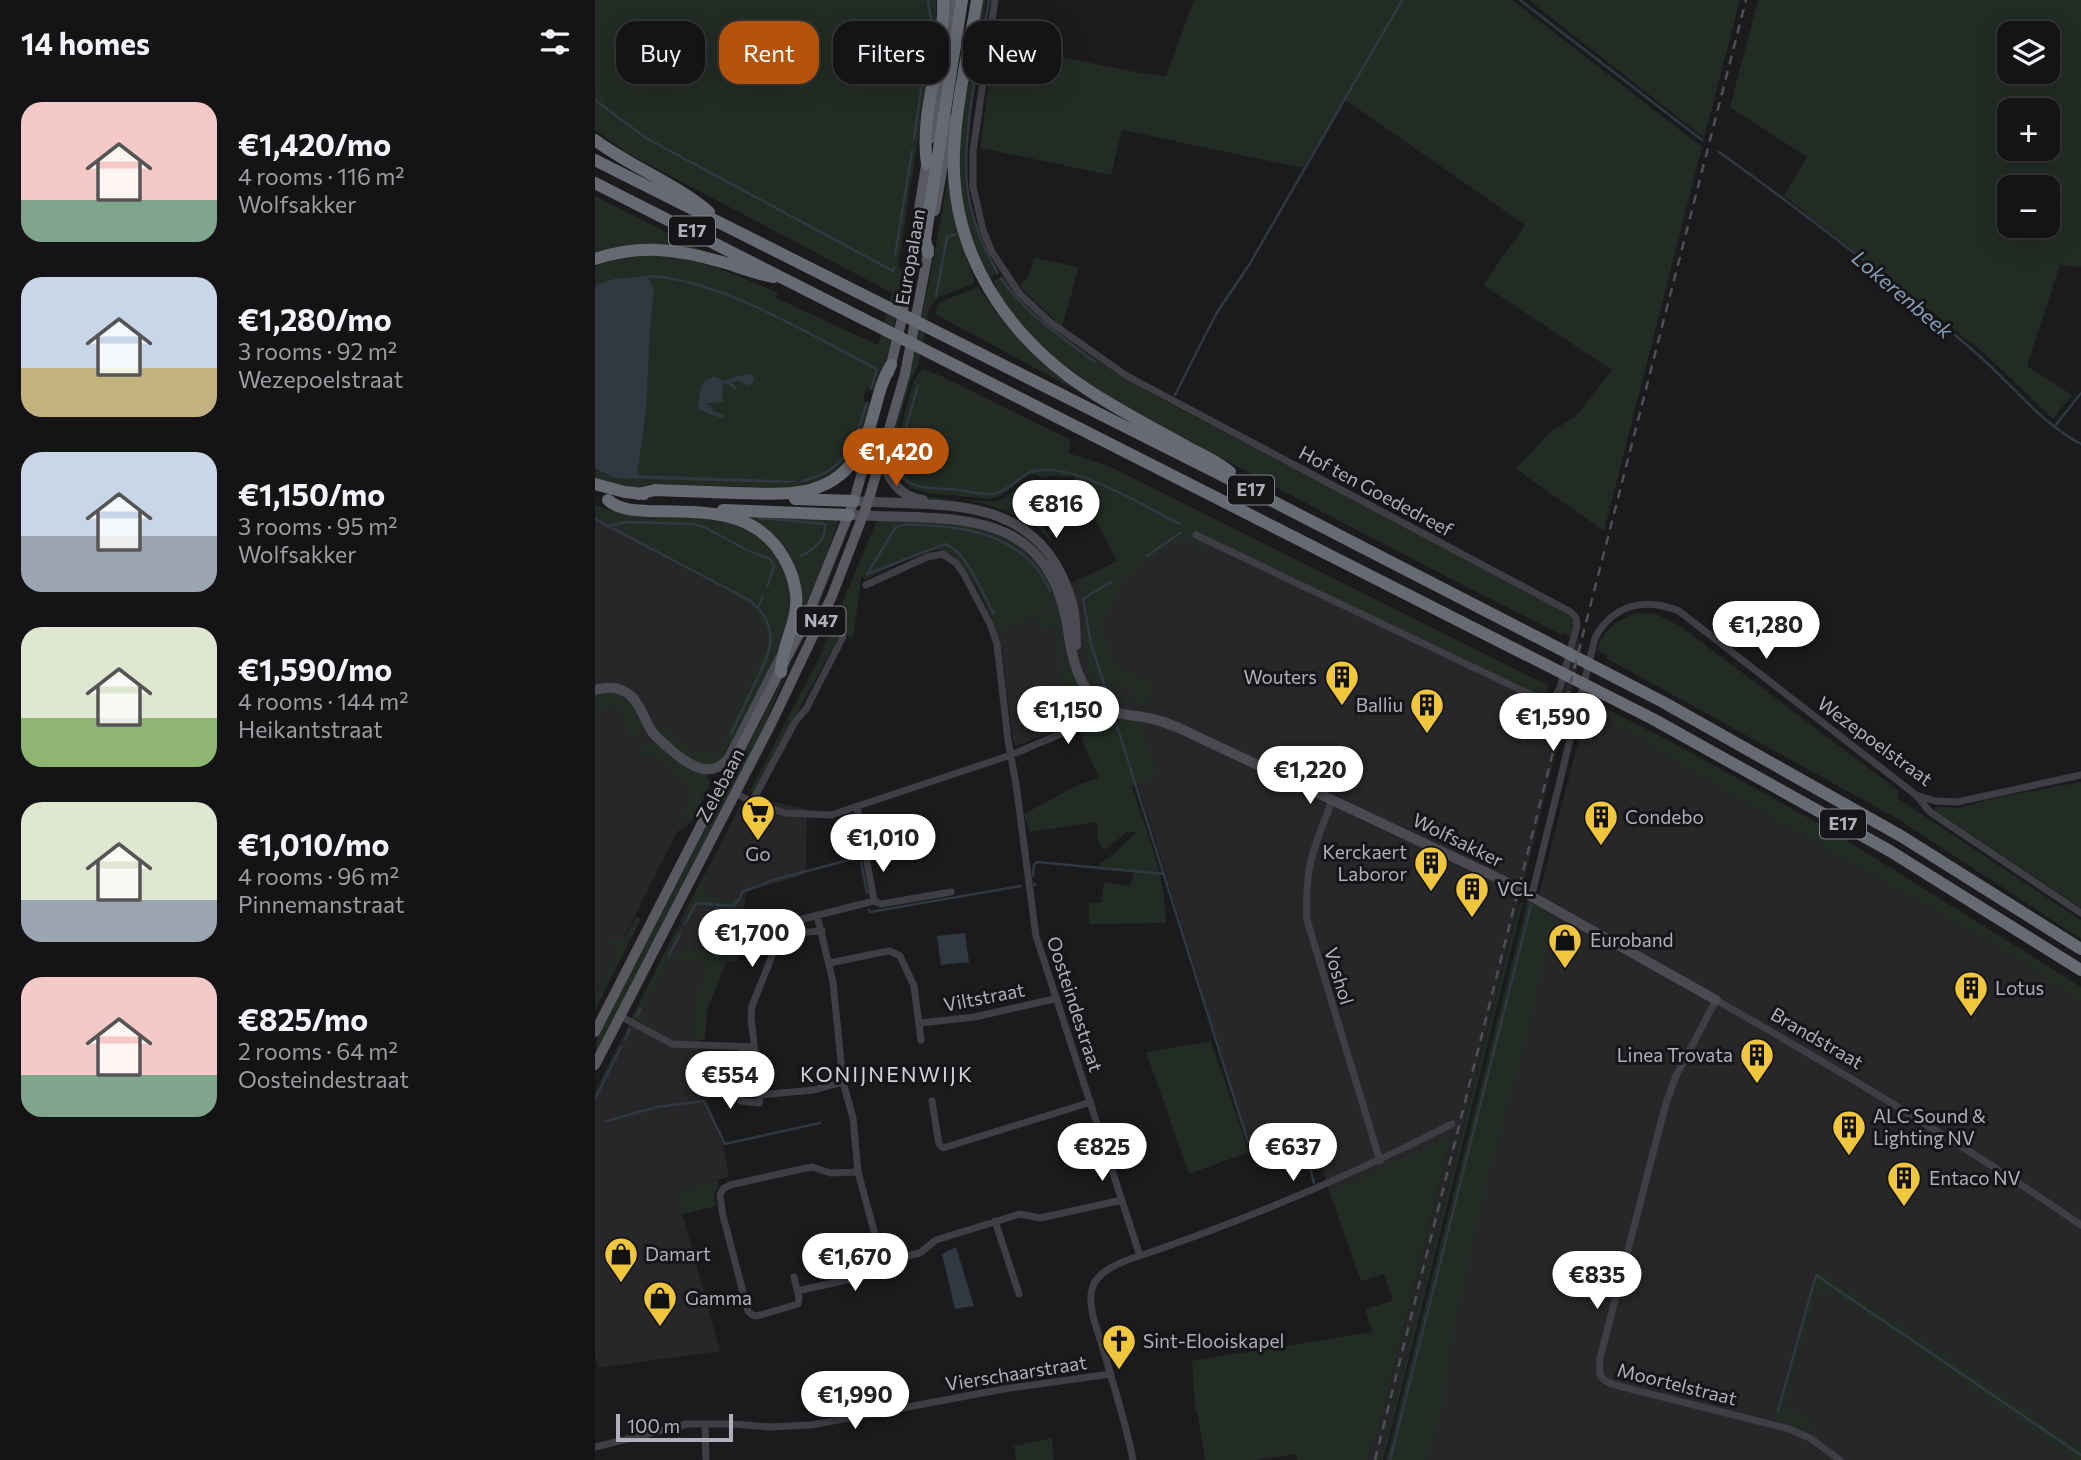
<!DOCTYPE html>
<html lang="en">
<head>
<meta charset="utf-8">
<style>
	body { margin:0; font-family:Commissioner,sans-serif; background:#212123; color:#f1f3f6; height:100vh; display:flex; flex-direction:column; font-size:26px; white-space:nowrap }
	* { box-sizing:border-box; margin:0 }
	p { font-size:23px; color:#9d9ea1 }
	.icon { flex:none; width:38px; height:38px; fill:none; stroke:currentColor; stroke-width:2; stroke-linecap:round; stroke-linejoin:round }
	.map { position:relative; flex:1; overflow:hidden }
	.drawer { display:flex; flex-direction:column; background:#141416; width:595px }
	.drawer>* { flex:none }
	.hud { position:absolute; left:21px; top:21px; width:665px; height:63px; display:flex; gap:14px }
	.controls { position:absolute; left:1402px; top:21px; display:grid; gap:14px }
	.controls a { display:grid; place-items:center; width:63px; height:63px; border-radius:14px; background:#141416; box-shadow:0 7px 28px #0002,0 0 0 2px #333335; font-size:35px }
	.scale { position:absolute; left:21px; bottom:18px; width:117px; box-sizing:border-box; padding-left:7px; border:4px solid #aeb1bc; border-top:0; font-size:19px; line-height:24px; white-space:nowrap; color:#aeb1bc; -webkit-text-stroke:5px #161618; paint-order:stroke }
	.price { position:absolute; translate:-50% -60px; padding:0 16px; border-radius:24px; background:#fff; color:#222; font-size:23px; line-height:46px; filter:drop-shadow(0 2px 4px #0008) }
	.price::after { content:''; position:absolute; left:50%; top:42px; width:21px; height:16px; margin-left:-10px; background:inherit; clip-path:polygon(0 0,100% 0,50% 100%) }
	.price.on { background:#b45309; color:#fff }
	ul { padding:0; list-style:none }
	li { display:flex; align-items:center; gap:21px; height:175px; padding:0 21px }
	li span { display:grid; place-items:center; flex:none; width:196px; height:140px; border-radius:21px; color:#555 }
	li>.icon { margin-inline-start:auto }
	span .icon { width:84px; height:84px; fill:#fffc; stroke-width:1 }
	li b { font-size:30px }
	h2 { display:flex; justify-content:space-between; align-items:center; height:84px; padding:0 21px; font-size:30px }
	.tag { padding:0 24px; border-radius:21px; background:#141416; box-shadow:0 7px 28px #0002,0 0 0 2px #333335; font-size:24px; line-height:63px }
	.tag.on { background:#b45309; color:#fff }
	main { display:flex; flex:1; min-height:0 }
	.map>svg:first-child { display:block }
	.built { fill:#27272a }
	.green { fill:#222b24; fill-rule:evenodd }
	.water { fill:#303842 }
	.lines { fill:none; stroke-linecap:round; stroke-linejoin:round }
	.stream { stroke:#303842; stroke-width:2.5 }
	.street { stroke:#3e3e44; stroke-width:7 }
	.secondary { stroke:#4a4b52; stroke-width:10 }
	.primary { stroke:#585961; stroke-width:10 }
	.highway { stroke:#686a73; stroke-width:12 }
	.rail { stroke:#4f5057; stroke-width:2.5; stroke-dasharray:9 7; stroke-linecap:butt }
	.labels { text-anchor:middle; stroke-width:6; stroke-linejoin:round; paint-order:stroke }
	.shield { fill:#161618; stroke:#80828b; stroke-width:2 }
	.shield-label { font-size:18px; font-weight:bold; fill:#aeb1bc }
	.street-label { font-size:19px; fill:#aeb1bc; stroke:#161618 }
	.poi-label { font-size:19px; fill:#aeb1bc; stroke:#161618; text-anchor:start }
	.water-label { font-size:21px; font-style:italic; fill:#869bb6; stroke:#161618 }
	.neighbourhood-label { font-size:21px; letter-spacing:2px; fill:#cfd0d8; stroke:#161618 }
</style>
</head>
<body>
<main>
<section class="drawer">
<h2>14 homes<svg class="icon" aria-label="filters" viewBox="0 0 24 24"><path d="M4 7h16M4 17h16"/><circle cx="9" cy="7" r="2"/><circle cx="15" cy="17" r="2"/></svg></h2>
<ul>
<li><span style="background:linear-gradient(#f6c9c9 70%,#7fa58c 0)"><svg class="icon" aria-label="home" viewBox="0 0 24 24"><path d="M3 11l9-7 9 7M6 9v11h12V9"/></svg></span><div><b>€1,420/mo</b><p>4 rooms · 116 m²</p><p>Wolfsakker</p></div></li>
<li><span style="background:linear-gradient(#c9d6e8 65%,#c2b280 0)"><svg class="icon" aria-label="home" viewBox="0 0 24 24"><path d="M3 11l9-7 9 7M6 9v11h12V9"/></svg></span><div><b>€1,280/mo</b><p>3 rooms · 92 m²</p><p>Wezepoelstraat</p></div></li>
<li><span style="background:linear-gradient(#c9d6e8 60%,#9aa5b1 0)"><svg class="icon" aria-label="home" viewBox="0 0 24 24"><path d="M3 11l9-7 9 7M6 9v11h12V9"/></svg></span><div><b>€1,150/mo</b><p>3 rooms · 95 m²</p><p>Wolfsakker</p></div></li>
<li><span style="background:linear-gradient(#dfe7d0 65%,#8fb573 0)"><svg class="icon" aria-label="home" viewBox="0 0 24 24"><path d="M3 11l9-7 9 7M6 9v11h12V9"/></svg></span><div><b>€1,590/mo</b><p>4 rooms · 144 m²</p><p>Heikantstraat</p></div></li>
<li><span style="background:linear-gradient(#dfe7d0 70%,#9aa5b1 0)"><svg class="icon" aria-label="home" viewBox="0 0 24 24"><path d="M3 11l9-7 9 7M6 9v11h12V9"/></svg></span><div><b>€1,010/mo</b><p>4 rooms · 96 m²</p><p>Pinnemanstraat</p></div></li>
<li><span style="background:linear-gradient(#f6c9c9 70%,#7fa58c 0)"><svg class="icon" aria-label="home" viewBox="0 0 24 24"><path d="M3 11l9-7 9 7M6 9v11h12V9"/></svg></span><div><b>€825/mo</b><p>2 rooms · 64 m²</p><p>Oosteindestraat</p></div></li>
</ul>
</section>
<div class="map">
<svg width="1486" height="1460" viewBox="0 0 1486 1460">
	<rect width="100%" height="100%" fill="#1b1b1d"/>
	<path class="built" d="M0,519L154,600L165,609L176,640L124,755L112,770L110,774L115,780L114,787L96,823L82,832L0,995V694L18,683L0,686Z
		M585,524L948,698L959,701L967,700L982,640L988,644L785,1460H772L783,1430L857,1137L734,1191L715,1128L655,1146L515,694L495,703L496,710L493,716L487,721L421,746L418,741L407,650L397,621L522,561Z
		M992,707L1137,796L1415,954L1486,1002V1460H799Z
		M164,799L212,809L211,874L151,892L142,961L121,960L103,1011V1090L128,1144L134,1177L81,1190L125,1351L3,1368L0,1357V1091L146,804Z"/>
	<path class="green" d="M0,0H341V36H339L303,267L307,270L308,278L294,354L280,390L271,388L268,401L277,404L268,437L249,463L227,479L199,488L57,484L40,488L0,478V267C59,237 128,269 183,293L181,298L283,345L297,293L34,154L0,130Z
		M386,0H391L373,126L370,186L379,220L402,274L395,278C383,254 371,229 367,203C357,136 376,66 386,0Z
		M599,0H917L1107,147L1009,531L921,469L954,433L981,416L1017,370L888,285L930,225L749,99L708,168L527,130L516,175L385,148L399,43L544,73L571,76Z
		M934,0H1145L1109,138Z
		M1163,0H1486V267L1465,265L1432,366L1477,395L1458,419L1389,353L1189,196L1212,157L1135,107ZM1452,33V72H1414V33ZM1452,110V149H1414V110ZM1452,187V226H1414V187Z
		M355,166L364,231L363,232L380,283L344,297L334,309L323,366L315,381L296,451L295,471L293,456C319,359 339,264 355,166Z
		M0,196L108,251L109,252L0,255Z
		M439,258L484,267L467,327L424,286L434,276Z
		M408,276C453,332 512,368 574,403L975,613L980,622L977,638L968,633L967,635C867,585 768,534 670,481C590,438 495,397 432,331C420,318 410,303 400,289L401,287L398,281Z
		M383,287L402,314L488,394L340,314L343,303Z
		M327,369L346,376L476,440L473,453L516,467L954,686L948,698L599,531L598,534L613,542L608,552L594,541L584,538L558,561L549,563L544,573L540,571L534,582L529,580L507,623L520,664L553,680L558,686L549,707L537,705L536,687H522L523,695H533L534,704C468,689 499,625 484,581L522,561L478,477L460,476L446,478L440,474L434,475L407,495L396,499L331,493L315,488L302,475L298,456L319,380Z
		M422,488L429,489L459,544L435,520L432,522C414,512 396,504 375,501C356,498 332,503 315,492L334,497L398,502L408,499Z
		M0,505C41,522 85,512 127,520C147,524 165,536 177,551C189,567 197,585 196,606C194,649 151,717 130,757C125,760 120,764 115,765C98,768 70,740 60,728L64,726C81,736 96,758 117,751L121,758L172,641C168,607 140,596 113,582V579L0,519Z
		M142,514L244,519L229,562L204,622L201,573Z
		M282,520L379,523L416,539L435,554L456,582L462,603L416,628L402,632C394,611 369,551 345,550C328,549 287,572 270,580L267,575L258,638L246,633L159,792L155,791L224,658Z
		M256,522L227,598L177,706L169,728L0,1055L3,1037L199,657Z
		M463,605L471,666H474L493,699L496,710C491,721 481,723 470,727L465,721L466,673L460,627L443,629L441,616Z
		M1042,613L1061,614L1085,626L1304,791L1302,798L1486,920V939L1303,819L1011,658L1012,655L1002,650C1008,630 1023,619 1042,613Z
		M18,692C34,698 52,717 47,734L34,738L23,705L0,712V694Z
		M994,700L1075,741L1237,831L1486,987V1002L1415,954L1137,796L992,707Z
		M513,715L548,721L552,725L547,729L564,775L537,787C551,831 571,876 571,923L494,924V903H506L509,882L535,886L539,872L506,870L505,863L514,858L542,832H532L510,850L503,843L502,822L435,832L429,814L485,784L504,778L491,750L485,731L506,717Z
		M57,742L63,743L96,769L110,774L115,780L114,787L96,823L85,818L96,796L93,787L57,754L49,756L44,753L46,747Z
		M1486,782V908L1338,810L1341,807L1365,808L1404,797Z
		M110,873L114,875L107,891L135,901L139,899L140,909L101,905L90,924L85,921Z
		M933,900L960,918L933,1032L891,1188L854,1352L850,1403L832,1460H791Z
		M928,902L808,1382L788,1460H785L919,925L925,903Z
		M41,916L46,919L0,1010V995L23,949L10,942L17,939H29Z
		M80,932L85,934L76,952L88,953L92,938L101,952L143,956L142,961L131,962L112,1010L110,1040L97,1039L98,1005L112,971L106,967L108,961L85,959L76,956L45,1016L47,1020L65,1030L69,1025L63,1033L37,1017Z
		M616,1041L654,1152L594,1174L551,1052Z
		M857,1136L783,1430L772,1460H702L701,1454L661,1460H610L602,1410H600L597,1361L777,1332L770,1309L798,1301L789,1274L766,1281L734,1191Z
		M122,1180L124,1185L119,1194L121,1206L88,1214L81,1190Z
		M1221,1269L1342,1348L1480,1446L1486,1443V1460H1479L1456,1442L1454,1444L1414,1413L1239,1293H1232L1220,1300L1191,1408L1198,1412L1200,1409L1217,1421L1220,1425L1218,1430L1214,1432L1179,1419Z
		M457,1438L459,1460H421L419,1446Z"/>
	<path class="water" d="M53,276L59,291L55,328L51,411L42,475L207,481L190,483L19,478L0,468V285L19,279Z
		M158,374L159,381L152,386L145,381L136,382L142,388L140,390L133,384L128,383L127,398L129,401L110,404L116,406L118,411L128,415L129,419C119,415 112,414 103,408C105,398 103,378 119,377C123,377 126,380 130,381L142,376Z
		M370,933L374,962L346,965L342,936Z
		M361,1247L379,1306L360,1309L347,1254Z"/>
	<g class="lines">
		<path class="stream" d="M394,0C385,56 365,138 373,193C377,220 389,250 403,273
			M925,0L1107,140
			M0,100L51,138L298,271L299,267
			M319,139L336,20L333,0
			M1124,152C1212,215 1299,282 1381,353C1416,383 1445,423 1486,444
			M300,256L317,151
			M53,276C129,280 214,335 282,369L276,389
			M406,278C429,313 467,337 500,362
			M341,296L352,237L361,234
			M323,386C318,404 313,421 308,438C296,483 313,488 354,489C368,489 389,497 402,493C425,485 423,469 453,470C492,471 549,506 585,524
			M580,395L621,314L654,265L807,0
			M1460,426L1486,393
			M207,481C253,470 259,442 272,403
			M163,518L230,524C232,540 219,549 206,556
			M0,519L154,600C187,626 176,651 160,683C152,700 144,717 136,734
			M11,526L32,522L98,524L109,527L152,550L175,559L179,567L172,587
			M552,556L585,533
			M272,574L301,527C312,523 326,525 339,526C385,528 436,544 455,591
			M272,574L350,544C371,550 388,595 399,614
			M163,607L168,597
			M511,690L496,644L488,599L516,582
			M522,726L653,1142
			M266,862L272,893
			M438,876L439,865L442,862L569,874
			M439,884L440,885
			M274,910L275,912L426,886
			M90,924L101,903L138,906L144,900L147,892L178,880L265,857
			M74,955L85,934
			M42,1016L45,1009
			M30,1040L35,1029
			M0,1099L26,1047
			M11,1121L62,1107L109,1101L130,1144L225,1123
			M656,1150L707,1136L719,1183
			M1183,1411L1221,1275L1486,1455
			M795,1460L936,905"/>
		<path class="street" d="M400,0L378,151V187L388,230L397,252L424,293L455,322L532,376L976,612L981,618L982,626L965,688C961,697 957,700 947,700L601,535
			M271,585L332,557L348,554L361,563L369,574L395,624L402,644L413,740L421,784L441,936L545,1256
			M140,793L157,802L190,813L236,815L416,755L496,721L507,706
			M1321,795L1335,812L1486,913
			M738,799C719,846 709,868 712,920L785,1161
			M157,802L200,722L211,709L248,637
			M262,806L269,846
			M270,851L279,901
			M932,895L938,890L1000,638C1018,604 1051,597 1084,611L1321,795L1340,801L1362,802L1486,775
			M222,915L238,982L248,1082L258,1118L263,1172L286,1257L295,1260L325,1253L341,1240L425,1214L445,1218L527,1200
			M185,934L227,931
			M235,963L288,952L295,951L305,956L319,986L326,1040
			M25,1016L77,1044L159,1047
			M325,1023L380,1017L459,999
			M147,1047L146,1101L164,1103L165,1095
			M248,1082L219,1090L165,1095L156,1018L157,1006L189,926L192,923L279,901L286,904L356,892
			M337,1101L344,1144L348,1148L496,1102
			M400,1221L424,1294
			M199,1277L204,1298L203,1304L162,1316L157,1315L153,1311L128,1216L125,1195L128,1189L135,1185L211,1168L218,1167L235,1173L263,1172
			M202,1291L284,1273L290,1259
			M110,1424L111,1460
			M0,1447L92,1424H137L175,1427L216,1425L409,1389L516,1374
			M538,1460C531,1423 519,1387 509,1352C504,1334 492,1308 497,1289C502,1268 535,1259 553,1253C658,1217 759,1174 857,1124
			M1245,1460L1215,1438L1194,1429L1020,1385C1003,1380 1004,1374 1005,1358L1071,1103L1081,1076L1121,1000C1246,1071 1368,1144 1486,1225"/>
		<path class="secondary" d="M288,455C291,477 304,497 328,500
			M259,501C351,507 445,491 477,603C481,616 480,632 481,645
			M260,515C359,521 453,503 473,630C477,659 483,687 507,706C519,715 540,715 554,718C564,720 574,724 584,728L907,880L1121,1000
			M0,690C13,686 25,686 36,696C46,705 50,722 58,733C65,741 74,748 82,755C99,768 117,778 134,758L185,658"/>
		<path class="primary" d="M351,39L357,0
			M335,139L348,62
			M340,211L356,120
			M294,373L306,323L332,159
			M0,1032L210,622L259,501L278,433
			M0,1065L176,724L237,596L273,502L310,374L334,248"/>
		<path class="highway" d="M382,0C374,50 361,101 359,152C355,252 411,336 493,390C525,411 560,429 594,448C608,455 623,462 635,472
			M0,140C36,167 80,183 114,212
			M0,160L656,490L1068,702L1306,836L1486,949
			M332,164C324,110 350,55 348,0
			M0,183L1058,719L1295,851L1486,970
			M333,253L330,239L367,0
			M0,259C45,244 82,249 127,262C145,267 161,274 179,277
			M0,484L30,492L49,494
			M43,494L60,490C87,491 114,492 141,493C190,494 237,500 265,451C280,424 280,392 296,365
			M200,499L259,501
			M13,500C24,510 39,510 54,511C97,512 149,507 180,545C191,559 199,576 201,594C204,622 186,645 186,672
			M128,510L254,515"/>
		<path class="rail" d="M780,1460L968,712L1151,0"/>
	</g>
	<defs>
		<g id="building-pin" transform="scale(1.75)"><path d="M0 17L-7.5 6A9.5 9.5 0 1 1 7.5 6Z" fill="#f1c63f" stroke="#161618"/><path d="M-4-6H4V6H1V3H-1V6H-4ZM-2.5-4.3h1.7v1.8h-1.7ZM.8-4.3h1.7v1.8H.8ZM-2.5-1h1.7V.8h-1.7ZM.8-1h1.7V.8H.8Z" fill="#111"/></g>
		<g id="supermarket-pin" transform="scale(1.75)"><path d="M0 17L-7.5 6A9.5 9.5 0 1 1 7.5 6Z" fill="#f1c63f" stroke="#161618"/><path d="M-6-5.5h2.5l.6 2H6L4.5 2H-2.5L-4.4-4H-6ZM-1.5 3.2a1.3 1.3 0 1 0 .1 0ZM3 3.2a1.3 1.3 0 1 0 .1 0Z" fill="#111"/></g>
		<g id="shop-pin" transform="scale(1.75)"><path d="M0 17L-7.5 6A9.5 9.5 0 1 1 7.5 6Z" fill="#f1c63f" stroke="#161618"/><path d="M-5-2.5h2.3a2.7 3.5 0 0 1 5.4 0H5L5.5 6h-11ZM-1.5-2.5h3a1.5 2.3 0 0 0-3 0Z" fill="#111"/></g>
		<g id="church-pin" transform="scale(1.75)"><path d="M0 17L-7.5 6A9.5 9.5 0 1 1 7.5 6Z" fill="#f1c63f" stroke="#161618"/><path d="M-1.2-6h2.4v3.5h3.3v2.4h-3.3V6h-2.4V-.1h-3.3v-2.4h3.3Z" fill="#111"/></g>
	</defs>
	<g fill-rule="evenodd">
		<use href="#building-pin" x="747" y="677"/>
		<use href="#building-pin" x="832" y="705"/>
		<use href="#supermarket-pin" x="163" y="812"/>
		<use href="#building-pin" x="1006" y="817"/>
		<use href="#building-pin" x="836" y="863"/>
		<use href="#building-pin" x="877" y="889"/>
		<use href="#shop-pin" x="970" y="940"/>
		<use href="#building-pin" x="1376" y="988"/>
		<use href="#building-pin" x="1162" y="1055"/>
		<use href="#building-pin" x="1254" y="1127"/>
		<use href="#building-pin" x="1309" y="1178"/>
		<use href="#shop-pin" x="26" y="1254"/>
		<use href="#shop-pin" x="65" y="1298"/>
		<use href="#church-pin" x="524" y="1341"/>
	</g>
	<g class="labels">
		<g class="shield">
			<rect x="74" y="216.5" width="46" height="29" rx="5"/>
			<rect x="633" y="475.5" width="46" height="29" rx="5"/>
			<rect x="201.5" y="606.5" width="49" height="29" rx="5"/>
			<rect x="1225" y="809.5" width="46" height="29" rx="5"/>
		</g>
		<g class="shield-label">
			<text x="97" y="237">E17</text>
			<text x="656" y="496">E17</text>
			<text x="226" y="627">N47</text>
			<text x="1248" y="830">E17</text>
		</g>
		<g class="street-label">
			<text transform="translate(315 257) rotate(-80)" y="7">Europalaan</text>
			<text transform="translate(781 491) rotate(28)" y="7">Hof ten Goededreef</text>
			<text transform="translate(1280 741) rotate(36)" y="7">Wezepoelstraat</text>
			<text transform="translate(125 785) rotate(-62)" y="7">Zelebaan</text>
			<text transform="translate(863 840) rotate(26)" y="7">Wolfsakker</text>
			<text transform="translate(744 976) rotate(73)" y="7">Voshol</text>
			<text transform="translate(389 997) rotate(-11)" y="7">Viltstraat</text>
			<text transform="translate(480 1004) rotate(72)" y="7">Oosteindestraat</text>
			<text transform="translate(1222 1038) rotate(30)" y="7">Brandstraat</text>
			<text transform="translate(421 1373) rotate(-9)" y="7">Vierschaarstraat</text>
			<text transform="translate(1082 1384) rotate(14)" y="7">Moortelstraat</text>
		</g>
		<g class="poi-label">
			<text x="722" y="684" text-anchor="end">Wouters</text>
			<text x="808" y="712" text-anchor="end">Balliu</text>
			<text x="1030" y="824">Condebo</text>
			<text x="812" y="859" text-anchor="end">Kerckaert<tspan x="812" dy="22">Laboror</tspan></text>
			<text x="163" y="861" text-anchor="middle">Go</text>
			<text x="902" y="896">VCL</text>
			<text x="995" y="947">Euroband</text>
			<text x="1400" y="995">Lotus</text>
			<text x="1138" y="1062" text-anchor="end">Linea Trovata</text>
			<text x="1278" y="1123">ALC Sound &amp;<tspan x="1278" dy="22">Lighting NV</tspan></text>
			<text x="1334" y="1185">Entaco NV</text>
			<text x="50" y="1261">Damart</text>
			<text x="90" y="1305">Gamma</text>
			<text x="548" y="1348">Sint-Elooiskapel</text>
		</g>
		<g class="water-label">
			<text transform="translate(1307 295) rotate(40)" y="7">Lokerenbeek</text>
		</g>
		<g class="neighbourhood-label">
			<text x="292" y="1082">KONIJNENWIJK</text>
		</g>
	</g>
</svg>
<div class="controls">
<a><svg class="icon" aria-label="layers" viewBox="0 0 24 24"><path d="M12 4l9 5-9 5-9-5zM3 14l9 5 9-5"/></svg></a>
<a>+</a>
<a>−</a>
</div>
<div class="scale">100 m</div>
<b class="price on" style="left:301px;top:488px">€1,420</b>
<b class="price" style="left:461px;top:540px">€816</b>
<b class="price" style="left:1171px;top:661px">€1,280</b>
<b class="price" style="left:473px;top:746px">€1,150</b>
<b class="price" style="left:958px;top:753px">€1,590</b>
<b class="price" style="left:715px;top:806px">€1,220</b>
<b class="price" style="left:288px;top:874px">€1,010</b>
<b class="price" style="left:157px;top:969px">€1,700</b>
<b class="price" style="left:135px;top:1111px">€554</b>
<b class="price" style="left:507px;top:1183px">€825</b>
<b class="price" style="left:698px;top:1183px">€637</b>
<b class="price" style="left:260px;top:1293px">€1,670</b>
<b class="price" style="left:1002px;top:1311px">€835</b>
<b class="price" style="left:260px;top:1431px">€1,990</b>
<div class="hud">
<a class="tag">Buy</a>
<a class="tag on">Rent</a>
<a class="tag">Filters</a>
<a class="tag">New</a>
</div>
</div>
</main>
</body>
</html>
